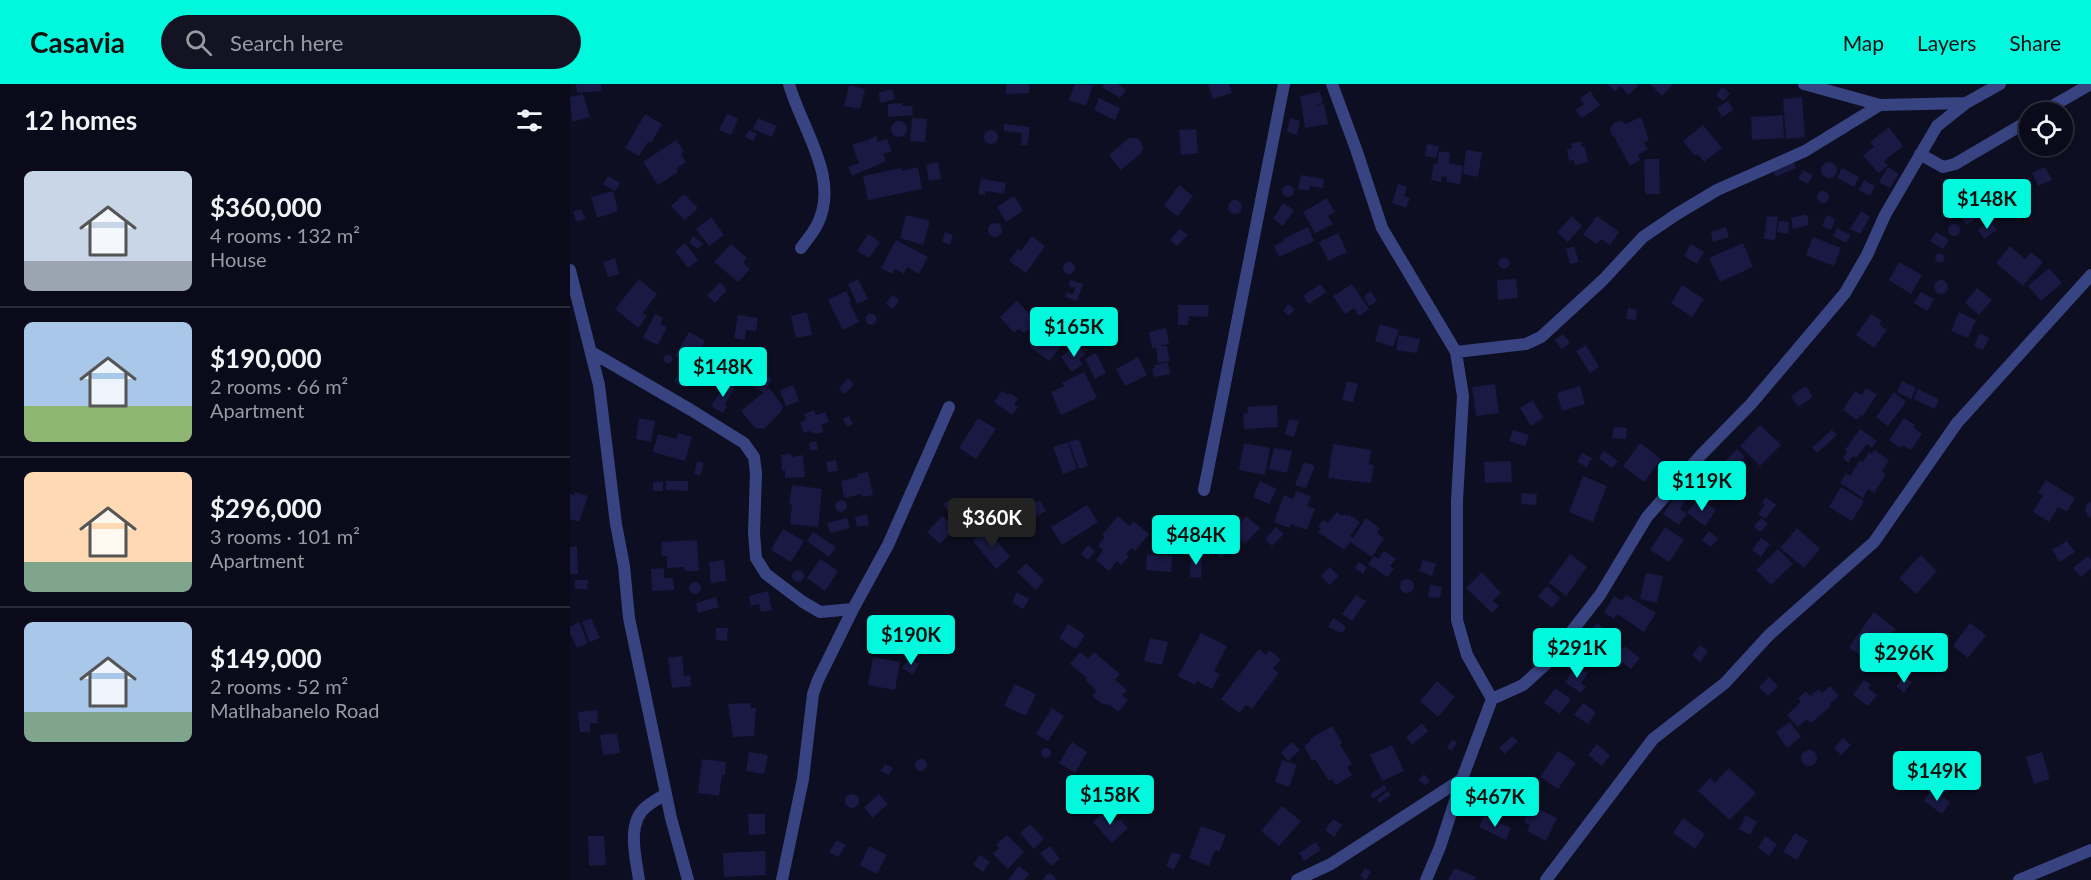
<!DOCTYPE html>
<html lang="en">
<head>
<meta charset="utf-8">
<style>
	body { margin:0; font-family:Lato,sans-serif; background:#131323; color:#f1f3f6; height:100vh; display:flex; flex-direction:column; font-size:22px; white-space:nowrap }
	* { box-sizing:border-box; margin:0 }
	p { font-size:20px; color:#999aa2 }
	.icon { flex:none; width:33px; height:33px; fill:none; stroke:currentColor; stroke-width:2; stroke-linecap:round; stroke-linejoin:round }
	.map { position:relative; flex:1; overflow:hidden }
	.sheet { display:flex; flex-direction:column; background:#0a0a1a; width:570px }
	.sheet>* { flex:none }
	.controls { position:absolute; left:1449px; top:18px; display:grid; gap:12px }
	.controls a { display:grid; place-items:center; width:54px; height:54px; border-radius:50%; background:#0a0a1a; box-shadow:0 3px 9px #0003,0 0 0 2px #2a2b39; font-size:30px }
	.price { position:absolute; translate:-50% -51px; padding:0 14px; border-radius:6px; background:#00f8dd; color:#111; font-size:20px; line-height:39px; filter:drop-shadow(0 2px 3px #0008) }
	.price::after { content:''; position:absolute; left:50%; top:36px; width:18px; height:14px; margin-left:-9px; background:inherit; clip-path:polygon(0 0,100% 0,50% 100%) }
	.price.current { background:#222; color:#fff }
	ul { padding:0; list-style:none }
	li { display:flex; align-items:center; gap:18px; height:150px; padding:0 24px }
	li+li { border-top:2px solid #2a2b39 }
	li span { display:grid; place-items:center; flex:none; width:168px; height:120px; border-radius:9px; color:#555 }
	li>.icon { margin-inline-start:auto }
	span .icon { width:72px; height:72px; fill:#fffc; stroke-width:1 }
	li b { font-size:26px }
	h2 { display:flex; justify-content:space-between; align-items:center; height:72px; padding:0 24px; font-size:26px }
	header { display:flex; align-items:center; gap:36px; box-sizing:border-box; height:84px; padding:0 30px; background:#00f8dd; color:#111 }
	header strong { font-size:28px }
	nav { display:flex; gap:33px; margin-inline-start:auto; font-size:21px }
	.search { width:420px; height:54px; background:#131323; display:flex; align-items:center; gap:15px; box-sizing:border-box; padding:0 21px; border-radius:33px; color:#999aa2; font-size:22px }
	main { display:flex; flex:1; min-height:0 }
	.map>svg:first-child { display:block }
	.building { fill:#191943 }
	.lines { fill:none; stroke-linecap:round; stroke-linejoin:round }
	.minor { stroke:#374481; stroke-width:12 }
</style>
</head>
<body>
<header>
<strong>Casavia</strong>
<div class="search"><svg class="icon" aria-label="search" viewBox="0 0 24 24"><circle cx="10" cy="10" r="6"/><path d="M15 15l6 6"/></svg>Search here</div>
<nav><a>Map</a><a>Layers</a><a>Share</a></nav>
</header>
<main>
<section class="sheet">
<h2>12 homes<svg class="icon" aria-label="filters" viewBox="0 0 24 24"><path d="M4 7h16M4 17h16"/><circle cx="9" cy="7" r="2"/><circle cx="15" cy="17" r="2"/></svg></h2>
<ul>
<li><span style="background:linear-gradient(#c9d6e8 75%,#9aa5b1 0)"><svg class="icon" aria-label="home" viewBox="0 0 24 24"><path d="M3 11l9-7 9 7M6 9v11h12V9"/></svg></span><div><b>$360,000</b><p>4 rooms · 132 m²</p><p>House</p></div></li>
<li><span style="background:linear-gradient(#a9c7e8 70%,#8fb573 0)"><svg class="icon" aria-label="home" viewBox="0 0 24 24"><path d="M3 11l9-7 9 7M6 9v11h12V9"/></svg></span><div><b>$190,000</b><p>2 rooms · 66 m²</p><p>Apartment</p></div></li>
<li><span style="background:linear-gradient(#ffd9b3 75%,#7fa58c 0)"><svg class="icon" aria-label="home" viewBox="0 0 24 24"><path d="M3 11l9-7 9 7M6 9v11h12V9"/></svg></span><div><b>$296,000</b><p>3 rooms · 101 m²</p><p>Apartment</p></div></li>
<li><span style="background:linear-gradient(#a9c7e8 75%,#7fa58c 0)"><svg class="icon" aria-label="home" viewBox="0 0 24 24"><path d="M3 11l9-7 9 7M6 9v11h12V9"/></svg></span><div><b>$149,000</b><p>2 rooms · 52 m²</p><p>Matlhabanelo Road</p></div></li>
</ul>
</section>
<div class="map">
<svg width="1521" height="796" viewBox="0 0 1521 796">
	<rect width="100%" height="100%" fill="#0d0e22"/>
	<path class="building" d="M6,0H31L32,7L7,9Z
		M436,0H459V9L436,10Z
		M505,0L523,1L516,22L499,16Z
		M534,0H548L556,6L550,14L532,3Z
		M638,0H659L662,9L643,15Z
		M1038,0H1066L1068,2L1058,11L1051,2L1045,8Z
		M1080,0H1103L1092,12Z
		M279,1L295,5L290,25L274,22Z
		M1152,3L1160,9L1154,17L1146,12Z
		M322,5L325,15L311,19L308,9Z
		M1020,7L1030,21L1012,34L1005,26L1014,20L1010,15Z
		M750,8L753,19L743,22L754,20L758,40L735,44L730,12Z
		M13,10L20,33L2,38L0,13Z
		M1232,13L1235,53L1216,55L1213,15Z
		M529,14L550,24L545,36L524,26Z
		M1158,17L1163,26L1152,33L1147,24Z
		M332,19V22H342L343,31L318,33V20Z
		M75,30L92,40L81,59L78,58L69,72L55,64Z
		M157,30L168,35L161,51L149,46Z
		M1213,31L1214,54L1182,56L1181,33Z
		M1071,33L1079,56L1074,58L1078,65L1068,71L1070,76L1060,82L1045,54L1041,50L1040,44L1045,38L1051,37L1056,40Z
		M188,34L207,42L202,53L183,45Z
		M342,34L357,35L355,58L340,57Z
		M720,34L730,37L727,51L717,48Z
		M321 45a8 8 0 1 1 16 0a8 8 0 1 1-16 0Z
		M434,40L460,43L457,62L451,61L452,49L434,47Z
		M1133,41L1152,64L1134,78L1128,70L1125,72L1113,57Z
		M1319,43L1333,62L1314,77L1318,82L1308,89L1293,71L1304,63L1300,58Z
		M626,45L628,69L611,71L609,46Z
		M414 53a7 7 0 1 1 14 0a7 7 0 1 1-14 0Z
		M179,46L187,50L183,57L175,53Z
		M306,52L308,58L317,55L322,67L313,70L316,77L282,92L278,83L289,79L282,61L296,56L298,60L297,56Z
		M559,54H567L571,57L573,65L571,69L551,86L539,71Z
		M106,56L114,67L111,70L116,78L106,85L108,88L88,101L73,78Z
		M1011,57L1012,63H1015L1018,78L1005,81L1004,76L999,77L997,65L1002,64L1001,60Z
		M857,60L869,62L866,74L855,72Z
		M896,66L912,68L908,93L893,90Z
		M869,67L880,69L879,79L893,82L890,100L876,98L877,93L872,92L871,98L861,96L864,79L867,80Z
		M1074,75H1089L1090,110H1075Z
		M1223,77L1226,84L1206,93L1203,87Z
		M368,78L371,95L359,97L356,81Z
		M1251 86a8 8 0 1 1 16 0a8 8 0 1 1-16 0Z
		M348,83L352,105L298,116L293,92L331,84L332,87Z
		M1318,83L1329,90L1320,104L1309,98Z
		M1475,83L1482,96L1468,102L1462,89Z
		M1272,84L1289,93L1284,103L1267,94Z
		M1233,86L1243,91L1238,100L1228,95Z
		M731,91L754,95L753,104L740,102L739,107L728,105Z
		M38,92L50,99L45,107L33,100Z
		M411,95L436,99L434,110L415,107V111L408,110Z
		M1294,96L1305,102L1300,112L1289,106Z
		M828,100L837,103L834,112L840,114L836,124L822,119Z
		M1405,100L1421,126L1396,141L1380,115Z
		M712 107a6 6 0 1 1 12 0a6 6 0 1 1-12 0Z
		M609,101L623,112L608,132L594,122Z
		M43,107L48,127L27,134L21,113Z
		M1247 113a6 6 0 1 1 12 0a6 6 0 1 1-12 0Z
		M114,110L128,124L115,136L101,122Z
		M444,112L453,127L436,138L427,123Z
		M757,114L765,128L758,132L763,140L745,149L733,128Z
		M658 123a7 7 0 1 1 14 0a7 7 0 1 1-14 0Z
		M713,119L724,126L713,142L703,135Z
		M11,125L16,135L7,138L3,128Z
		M1291,127L1300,133L1290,150L1280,145Z
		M1237,130L1239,141L1223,145L1221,134Z
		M336,131L360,137L353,161L330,154Z
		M1257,131L1265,135L1261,146L1252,142Z
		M1002,132L1012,142L998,158L987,148Z
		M1027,132L1049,148L1040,161L1031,155L1027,160L1013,151Z
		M1197,132L1208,133L1205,156L1194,155Z
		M141,133L154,151L139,162L126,145Z
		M1209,137L1219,138L1218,150L1207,148Z
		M1420,137L1427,146L1414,155L1408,146Z
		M418 146a7 7 0 1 1 14 0a7 7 0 1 1-14 0Z
		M1378 146a6 6 0 1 1 12 0a6 6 0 1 1-12 0Z
		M738,143L744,157L709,173L704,162L714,157L713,155Z
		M1156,143L1159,153L1143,158L1141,148Z
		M1267,144L1281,151L1276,159L1263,152Z
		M610,145L618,151L607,162L600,156Z
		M375,148L383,151L380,161L372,158Z
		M1366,148L1379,156L1373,165L1360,157Z
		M768,149L777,168L758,177L749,158Z
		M298,150L310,158L299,174L287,167Z
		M123,152L133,159L128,165L119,159Z
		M462,152L475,162L456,189L439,177L448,165L451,167Z
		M1243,153L1271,164L1264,182L1236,171Z
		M326,156L358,173L349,190L337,183L334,190L325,185L322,190L311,184Z
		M115,159L128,176L118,184L105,167Z
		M1173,159L1183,183L1150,198L1139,174Z
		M161,160L177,174L173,179L180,185L168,198L144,178Z
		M1121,160L1134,168L1127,180L1114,172Z
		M1004,162L1009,178L1000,180L996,165Z
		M1440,162L1455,175L1461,168L1473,178L1453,202L1426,179Z
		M1367,169L1375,171L1373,179L1365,177Z
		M928.5 179a5.5 5.5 0 1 1 11 0a5.5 5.5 0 1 1-11 0Z
		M45,174L49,190L38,193L33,178Z
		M493 184a6 6 0 1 1 12 0a6 6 0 1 1-12 0Z
		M1329,178L1352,191L1341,210L1319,196Z
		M1479,184L1492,199L1471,217L1458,202Z
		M69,195L87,210L73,229L77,232L68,244L45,225Z
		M288,195L298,215L287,220L278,200Z
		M946,195L948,214L928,216L927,196Z
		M1364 203a7 7 0 1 1 14 0a7 7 0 1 1-14 0Z
		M500,196L513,200L507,217L495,213L497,208L503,210L505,204L499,202Z
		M150,198L157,206L145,219L137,211Z
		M750,200L756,208L739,220L733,212Z
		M782,200L799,225L789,232L784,224L775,230L763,212Z
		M1112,201L1134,215L1122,233L1101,219Z
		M1407,204L1422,216L1409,231L1395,219Z
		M276,207L281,217L279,218L289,238L273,246L258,216Z
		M801,207L807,217L799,222L794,212Z
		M1351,208L1364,215L1357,227L1344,219Z
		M322,211L329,216L323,225L316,220Z
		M447,217L463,234L458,239L461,243L454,249L449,245L444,249L430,233Z
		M718,220L725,225L719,232L713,227Z
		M608,221H639L638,233L619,232L618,241H608Z
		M1058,224L1067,226L1066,236L1056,235Z
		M237,228L242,251L226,254L221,232Z
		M1389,228L1406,236L1398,254L1381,247Z
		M295.5 235a5.5 5.5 0 1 1 11 0a5.5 5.5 0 1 1-11 0Z
		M85,230L93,234L90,240L97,243L88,261L73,254Z
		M1301,230L1312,237L1309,240L1317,246L1304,264L1286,251Z
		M168,231L188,234L186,247L176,246L175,256L164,254Z
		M810,240L829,246L823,263L805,257Z
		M596,244L599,260L589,262H597L600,277L588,279L586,263L582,264L579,248Z
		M119,248L135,257L122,282L105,272Z
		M1410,249L1419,254L1413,266L1404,262Z
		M993,250L1000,259L992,265L985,256Z
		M476,251L491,262L479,277L460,263L467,254L471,257Z
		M829,251L850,255L847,269L826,266Z
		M508,260L515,270L509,275L513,280L502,288L491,273Z
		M1016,261L1029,283L1020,289L1006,267Z
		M526,269L536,289L525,295L515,275Z
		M93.5 275a4.5 4.5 0 1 1 9 0a4.5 4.5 0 1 1-9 0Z
		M568,273L577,291L555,302L546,285Z
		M166,274L178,282L166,301L147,289L155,275L163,280Z
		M598,278L600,290L584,293L582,285L585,284V281Z
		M115,280L125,287L114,304L104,297Z
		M185,284L202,295L194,309L176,298Z
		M514,288L527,314L491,331L481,308L494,302L492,299Z
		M278,294L284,300L275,310L269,305Z
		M777,297L788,300L783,318L772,316Z
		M1332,297L1346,304L1341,315L1327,308Z
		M157,298L165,303L155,320L157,322L153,329L141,322Z
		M925,300L929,329L906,332L902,303Z
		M223,301L229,317L216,322L210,307Z
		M1010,302L1015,320L992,327L987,309Z
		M1236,302L1243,313L1228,323L1221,312Z
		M199,304L213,322L211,328L194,345L185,344L171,327Z
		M1296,304L1307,310L1293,332L1290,331L1287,336L1273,326L1285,307L1292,311Z
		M1348,305L1369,315L1365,325L1344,315Z
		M432,307L438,311L440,309L448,315L444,320L448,323L442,331L424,318Z
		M1324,308L1336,318L1318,342L1306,333Z
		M963,316L973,334L961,342L950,324Z
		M707,321L708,343L674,345L673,330L678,329L677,323Z
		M244,326L246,331L255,328L259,338L251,341L254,348L245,350L239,347L234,349L230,338L236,336L234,330Z
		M279,332L283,340L277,343L273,335Z
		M69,334L85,337L81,358L66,355Z
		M408,334L426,345L406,375L389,364Z
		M1334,334L1345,341L1343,343L1352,350L1341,366L1332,361L1330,364L1319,356Z
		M719,335L729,337L724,353L715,350Z
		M1190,341L1211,361L1190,382L1170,362Z
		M1044,343L1057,344L1056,355L1042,354Z
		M1290,345L1307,357L1302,364L1297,360L1286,374L1283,372L1278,379L1273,374L1277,368L1275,366Z
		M943,346L959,351L955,362L939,357Z
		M1262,346L1267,351L1247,369L1242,363Z
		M108,349L122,353L115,377L83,368L88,350L106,355Z
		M509,355L518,382L509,385L499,358Z
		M246,357L248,365L241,367L239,359Z
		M498,358L507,385L493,390L483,363Z
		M674,359L700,364L695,391L669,386Z
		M1070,359L1091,375L1074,398L1053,382Z
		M763,360L801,366L799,380L804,381L801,399L758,394Z
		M704,364L722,367L717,389L699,385Z
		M1167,365L1175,373L1160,387L1153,379Z
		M1304,366L1319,376L1312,387L1316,390L1304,409L1298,405L1293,414L1270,399L1276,389L1280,392L1290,376L1293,378L1299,368L1302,370Z
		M1034,367L1048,377L1042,384L1029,374Z
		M1012,369L1022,374L1017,383L1007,378Z
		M221,370V373L233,371L235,393L215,394V386L212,387L211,371Z
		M266,376L268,387L258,388L256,378Z
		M127,377L134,379L130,392L124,390Z
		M941,377L942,398L915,399L914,378Z
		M734,378L745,382L736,404L725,401Z
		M1165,385L1177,398L1168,407L1155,394Z
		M298,388L303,411L292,413V410L274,414L271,397L288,393L287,390Z
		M1013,392L1037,402L1023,438L999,428Z
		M1476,396L1505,414L1497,428L1488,423L1479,438L1463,428L1473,411L1468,409Z
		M96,397H118V407L96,406Z
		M690,397L707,405L699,420L683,413Z
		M83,398H93V407H83Z
		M222,401L252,405L248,443L220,440L222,420H219Z
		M1271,403L1294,417L1282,437L1259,423Z
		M1110,405L1119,411L1110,425L1117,430L1109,441L1093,430Z
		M726,407L741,412L737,422L745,425L737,446L721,440L719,444L704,438L714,411L723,415Z
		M5,408L18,412L9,438L0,435V410L4,411Z
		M952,409L967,410L966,421L951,420Z
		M385,413L389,420L378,427L373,420Z
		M1196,413L1206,421L1195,435L1188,430L1195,421L1192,418Z
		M1129,414L1146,426L1135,442L1117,429Z
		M470,416L476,427L459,437L453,426Z
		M265 422a6 6 0 1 1 12 0a6 6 0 1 1-12 0Z
		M1521,417V434L1517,431L1515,425L1517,420Z
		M517,421L528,438L492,461L481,443Z
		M394 430a7 7 0 1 1 14 0a7 7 0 1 1-14 0Z
		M767,428L772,432L774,430L777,432L778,430L790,438L780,452L783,454L796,434L810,444L807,449L814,454L802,473L780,458L774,466L748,448L751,444L748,443L753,436L758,439Z
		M297,430L299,441L287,443L285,433Z
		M372,432L385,444L370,460L357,448Z
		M548,432L560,442L563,437L579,450L565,467L561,464L556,470L559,472L551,481L547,477L539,487L526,476L533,466L528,462L535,453L532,451Z
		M676,432L690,444L675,460L662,448Z
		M277,434L280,444L261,449L257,439Z
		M422,434L429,440L425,445L418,439Z
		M1191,434L1198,440L1190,448L1184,442Z
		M706,443L714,450L702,462L695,455Z
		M1095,443L1114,456L1099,478L1080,466Z
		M1227,444L1250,465L1234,484L1210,464Z
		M213,445L234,457L221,478L201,466Z
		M417,445L440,473L426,485L403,457Z
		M599,446L621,447L620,465L598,464Z
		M656,447L667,463L650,474L639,458Z
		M1139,447L1148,454L1141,463L1132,456Z
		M243,448L266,463L259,473L237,457Z
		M1191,454L1200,460L1191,473L1182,466Z
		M127,456L129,487H115L114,483L97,484V472H92L91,458Z
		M1497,457L1505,468L1490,478L1482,466Z
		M518,461L525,467L518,476L511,470Z
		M7,462L8,490H0V463Z
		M1208,465L1223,480L1201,501L1186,486Z
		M814,467L826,475L820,482L824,485L817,493L798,480L804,472L808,475Z
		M577,470L602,472L601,488L576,486Z
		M621,470H632L631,494L620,493Z
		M1000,470L1017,483L996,512L979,499Z
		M1351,471L1367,487L1346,510L1329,494Z
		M1518,472L1521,476V484L1511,493L1503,484Z
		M250,475L268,487L255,507L237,494Z
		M154,476L156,497L141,499L139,478Z
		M853,476L866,480L862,492L849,487Z
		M789,478L797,483L793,490L785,484Z
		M456,479L474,496L466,506L447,488Z
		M760,483L768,492L760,501L751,492Z
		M94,484V494H103L104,506L82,507L81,485Z
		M222 492a6 6 0 1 1 12 0a6 6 0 1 1-12 0Z
		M912,488L931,509L923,517L929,522L922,529L896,504Z
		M1076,489L1093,492L1087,519L1070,515Z
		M830 502a7 7 0 1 1 14 0a7 7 0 1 1-14 0Z
		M5,496H18L17,505H5Z
		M119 504a6 6 0 1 1 12 0a6 6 0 1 1-12 0Z
		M860,501L872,503L870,514L858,513Z
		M977,502L990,514L982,524L968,512Z
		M198,507L202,526L191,528L189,520L181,522L179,512Z
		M447,508L459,515L453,525L442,518Z
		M786,511L796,517L782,537L772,530Z
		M1056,511L1086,529L1074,548L1047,530L1044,535L1034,528L1044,512L1052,517Z
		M146,513L149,523L128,529L126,519Z
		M1304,528L1326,545L1300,579L1279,563Z
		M21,534L30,554L20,558L12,538Z
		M763,534L773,540L776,544L773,548H769L758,543Z
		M9,538L18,559L7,564L0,549V543Z
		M1027,539L1046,554L1034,570L1014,555Z
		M1400,539L1416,551L1398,574L1383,562Z
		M498,540L515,551L506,565L489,554Z
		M146,544H158L157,557L146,556Z
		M631,549L657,562L644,587L650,590L642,605L627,597L625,601L608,592Z
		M580,554L598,558L592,581L574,577Z
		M1130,561L1138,567L1130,578L1122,571Z
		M1054,562L1070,574L1061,585L1045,573Z
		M689,565L696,571L699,566L711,575L703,585L709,589L682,625L676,621L669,629L651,615Z
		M510,568L518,574L524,568L550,590L545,596L557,606L552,611L558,616L548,628L540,621L539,622L535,619L534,621L522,612L526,606L516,597L517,594L500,580Z
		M112,572L114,592L120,591L121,602L102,604L98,574Z
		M303,573L330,578L325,606L298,601Z
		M339,574L349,580L343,591L332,584Z
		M1007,581L1018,589L1011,599L1016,603L1011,609L995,598Z
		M1335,592L1342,598L1334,609L1326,602Z
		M1199,593L1208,602L1198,612L1189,603Z
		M1294,596L1301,601L1298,604L1307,611L1298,622L1283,611Z
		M867,597L885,613L868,633L850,617Z
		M445,600L466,610L456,632L434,622Z
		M1260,602L1269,612L1260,620L1261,622L1241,639L1237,635L1228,643L1217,631L1231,618L1228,614L1236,607L1240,612L1249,605L1252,609Z
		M985,604L1001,615L990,630L974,619Z
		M180,619V624H186L184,652L163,653L158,620Z
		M1013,619L1026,628L1018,640L1004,631Z
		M482,624L494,632L478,657L466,650Z
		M27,626L28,639H20V648H10L8,628Z
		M1220,638L1231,653L1217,664L1206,648Z
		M852,639L858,647L842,661L836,653Z
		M762,642L772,658L770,661L782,680L777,683L782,691L766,701L762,695L759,697L745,675L742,677L734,662L741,657L740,655Z
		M47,649L50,669L33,671L30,651Z
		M942,652L948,657L935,670L929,664Z
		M1273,654L1281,661L1271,671L1264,664Z
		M882,655L887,658L882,667L877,664Z
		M502,658L517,668L505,689L489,679Z
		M722,658L730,666L718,677L711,668Z
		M1027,660L1040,671L1032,682L1018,671Z
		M822,661L834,687L812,697L800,671Z
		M471 669a5 5 0 1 1 10 0a5 5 0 1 1-10 0Z
		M1231 674a8 8 0 1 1 16 0a8 8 0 1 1-16 0Z
		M988,667L1006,679L988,705L970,693Z
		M179,668L198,671L194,690L176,687Z
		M1472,668L1480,695L1464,700L1456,673Z
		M345 681a6 6 0 1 1 12 0a6 6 0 1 1-12 0Z
		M132,675L156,678L155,691H152L149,712L128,709Z
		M712,676L727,681L719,703L705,698Z
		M315,680L323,684L319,691L311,687Z
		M1159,684L1186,709L1160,736L1128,707L1140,694L1145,699Z
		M854,690L860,697L855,701L848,696Z
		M922,694L936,701L929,713L916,706Z
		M1369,700L1378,701V708L1369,707Z
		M814,701L817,705L803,715L800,710Z
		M1362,705L1380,718L1372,730L1354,717Z
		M818,707L821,711L809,719L807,715Z
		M309,710L318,720L302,734L294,723Z
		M275 717a7 7 0 1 1 14 0a7 7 0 1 1-14 0Z
		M712,722L731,737L709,762L691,747Z
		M962,722L987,734L976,757L957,747L960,741L954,738Z
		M536,726L546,737L550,735L558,744L542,759L523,738Z
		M178,730H195V750L179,751Z
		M1176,731L1187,738L1180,751L1169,745Z
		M914,732L941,744L936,756L909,743Z
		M1113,734L1135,750L1125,765L1103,749Z
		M763,735L772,741L764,753L755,746Z
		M460,740L474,755L464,765L450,749Z
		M631,742L656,751L649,768L645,766L639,782L619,774Z
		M1225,749L1238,757L1227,776L1213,768Z
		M437,751L454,768L438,785L423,770L429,764L426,761Z
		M18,752H34L36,781L19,782Z
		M1195,752L1207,760L1199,772L1188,764Z
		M267,756L276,761L268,773L259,768Z
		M746,758L751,766L734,777L729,769Z
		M299,762L317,771L307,790L290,781Z
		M480,762L490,775L481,782L470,769Z
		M195,767L196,791L154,793L153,769Z
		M602,768L611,771L604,786L596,782Z
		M410,771L420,778L413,788L403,780Z
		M449,782L459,790L454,796H438Z
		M795,784L801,788L796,796L790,792Z
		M885,784L906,793L904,796H878Z
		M480,789L484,792L486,796H474L475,792Z"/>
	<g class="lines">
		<path class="minor" d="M219,0C231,44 271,94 247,141C243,149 236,157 231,164
			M762,0L786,65L812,144L886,268L893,312L887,416V536L897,571L922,615L892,695L870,763L856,796
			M1234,0L1310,21L1396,19
			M1472,28L1519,1
			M1350,70L1373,83L1385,80L1460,36
			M0,186L29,301L46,440L54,482L59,534L101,734L118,796
			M886,268L956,260L971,253L1033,196L1073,153L1107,130L1147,106L1235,67L1310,21
			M23,269L121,326L174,359L184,373L186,389L184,449L186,474L196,490L233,518L250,528L283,525
			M634,406L714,0
			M922,615L953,601L977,579L1030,511L1077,433L1131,371L1181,320L1275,209L1297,171L1315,131L1367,42L1396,19L1430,0
			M69,796C66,774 56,739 76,723C82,718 89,714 96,710
			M212,796L233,695L243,610L248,596L283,525L318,461L379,323
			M727,796L761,780L892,695
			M976,796L1083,655L1155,599L1199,551L1304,458L1387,339L1521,191
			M1449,796L1521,766"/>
	</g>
</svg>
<div class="controls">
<a><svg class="icon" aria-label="locate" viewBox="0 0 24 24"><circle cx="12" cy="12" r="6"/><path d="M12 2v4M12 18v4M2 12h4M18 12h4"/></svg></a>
</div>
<b class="price" style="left:1417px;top:146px">$148K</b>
<b class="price" style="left:504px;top:274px">$165K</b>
<b class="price" style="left:153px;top:314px">$148K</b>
<b class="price" style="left:1132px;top:428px">$119K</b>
<b class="price current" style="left:422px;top:465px">$360K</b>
<b class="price" style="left:626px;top:482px">$484K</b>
<b class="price" style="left:341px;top:582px">$190K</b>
<b class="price" style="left:1007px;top:595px">$291K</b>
<b class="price" style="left:1334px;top:600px">$296K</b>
<b class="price" style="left:1367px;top:718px">$149K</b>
<b class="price" style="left:540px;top:742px">$158K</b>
<b class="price" style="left:925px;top:744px">$467K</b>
</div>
</main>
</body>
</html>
